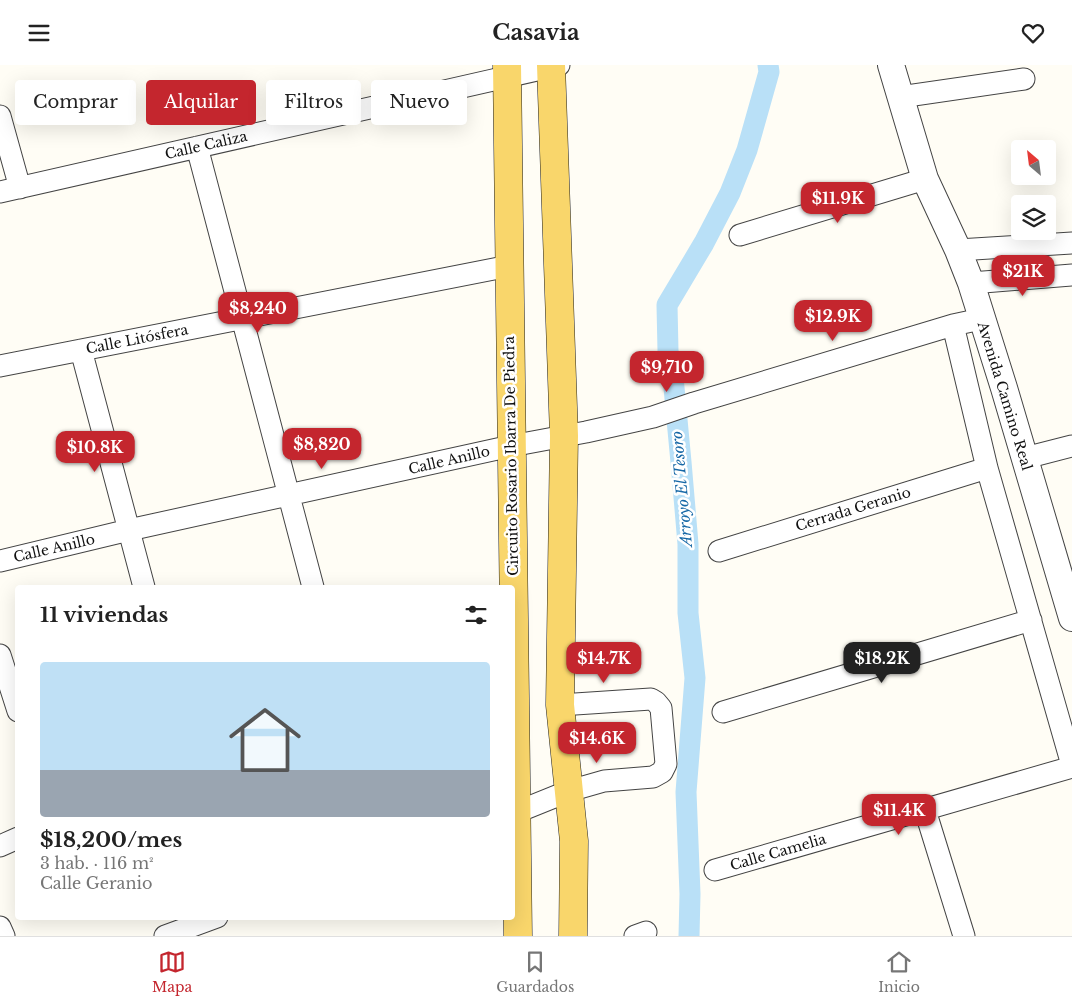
<!DOCTYPE html>
<html lang="es">
<head>
<meta charset="utf-8">
<style>
	body { margin:0; font-family:"Libre Baskerville",serif; background:#f6f6f6; color:#222; height:100vh; display:flex; flex-direction:column; font-size:19px; white-space:nowrap }
	* { box-sizing:border-box; margin:0 }
	p { font-size:16px; color:#767676 }
	.icon { flex:none; width:28px; height:28px; fill:none; stroke:currentColor; stroke-width:2; stroke-linecap:round; stroke-linejoin:round }
	.map { position:relative; flex:1; overflow:hidden }
	.drawer { position:absolute; left:15px; top:520px; width:500px; height:335px; display:flex; flex-direction:column; background:#fff; border-radius:5px; box-shadow:0 5px 20px #0002 }
	.drawer>* { flex:none }
	.hud { position:absolute; left:15px; top:15px; width:500px; height:45px; display:flex; gap:10px }
	.needle { width:32px; rotate:332deg }
	.tools { position:absolute; left:1011px; top:75px; display:grid; gap:10px }
	.tools a { display:grid; place-items:center; width:45px; height:45px; border-radius:5px; background:#fff; box-shadow:0 5px 20px #0002; font-size:25px }
	.price { position:absolute; translate:-50% -42px; padding:0 11px; border-radius:10px; background:#c4262e; color:#fff; font-size:16px; line-height:32px; filter:drop-shadow(0 1px 2px #0008) }
	.price::after { content:''; position:absolute; left:50%; top:30px; width:15px; height:11px; margin-left:-8px; background:inherit; clip-path:polygon(0 0,100% 0,50% 100%) }
	.price.active { background:#222; color:#fff }
	ul { padding:0; list-style:none }
	li { display:grid; align-content:center; gap:10px; height:265px; padding:0 25px }
	li span { display:grid; place-items:center; height:155px; border-radius:5px; color:#555 }
	li>.icon { margin-inline-start:auto }
	span .icon { width:90px; height:90px; fill:#fffc; stroke-width:1 }
	li b { font-size:21px }
	h2 { display:flex; justify-content:space-between; align-items:center; height:60px; padding:0 25px; font-size:21px }
	.chip { padding:0 18px; border-radius:5px; background:#fff; box-shadow:0 5px 20px #0002; font-size:18px; line-height:45px }
	.chip.active { background:#c4262e; color:#fff }
	header { display:flex; justify-content:space-between; align-items:center; height:65px; padding:0 25px; background:#fff; font-size:22px; font-weight:800 }
	.dock { display:flex; justify-content:space-around; align-items:center; height:70px; border-top:1px solid #e0e0e0; background:#fff; font-size:14px; color:#767676 }
	.dock a { display:grid; justify-items:center; gap:2px }
	.dock .active { color:#c4262e }
	.map>svg:first-child { display:block }
	.lines { fill:none; stroke-linecap:round; stroke-linejoin:round }
	.canal { stroke:#b9e0f7; stroke-width:21 }
	.minor-casing { stroke:#444; stroke-width:23 }
	.tertiary-casing { stroke:#444; stroke-width:28 }
	.primary-casing { stroke:#222; stroke-width:29 }
	.minor { stroke:#fff; stroke-width:21 }
	.tertiary { stroke:#fff; stroke-width:26 }
	.primary { stroke:#f9d66b; stroke-width:28 }
	.labels { text-anchor:middle; stroke-width:5; stroke-linejoin:round; paint-order:stroke }
	.street-label { font-size:14px; fill:#111; stroke:#fff }
	.water-label { font-size:15px; font-style:italic; fill:#1768a6; stroke:#fff }
</style>
</head>
<body>
<header><svg class="icon" aria-label="menu" viewBox="0 0 24 24"><path d="M4 6h16M4 12h16M4 18h16"/></svg>Casavia<svg class="icon" aria-label="heart" viewBox="0 0 24 24"><path d="M12 20l-8-8c-3-5 5-10 8-4 3-6 11-1 8 4z"/></svg></header>
<div class="map">
<svg width="1072" height="871" viewBox="0 0 1072 871">
	<rect width="100%" height="100%" fill="#fffdf5"/>
	<g class="lines">
		<path class="canal" d="M689,871L690,829L686,727L695,613L688,548V479L681,397L673,312L668,286L667,240L704,178L730,128L747,85L769,7L768,0"/>
		<g class="minor-casing">
			<path id="minor" d="M900,32L1024,14
				M0,51L20,123
				M197,82L313,522
				M0,127L559,0
				M740,170L925,114
				M958,185L1072,178
				M971,218L1072,210
				M953,260L987,403L1072,700
				M81,285L144,522
				M0,301L509,201
				M1025,393L1072,381
				M719,486L987,403
				M0,496L129,465L511,381L586,367L653,352L694,338L953,260L981,254
				M0,590L18,646
				M723,647L1031,555
				M925,745L964,871
				M512,749L569,726L604,716L653,712L662,707L666,699L661,643L656,637L651,634L560,640
				M0,781L18,773
				M715,805L1072,702
				M0,862L4,871
				M165,871L217,852
				M635,871L646,867"/>
		</g>
		<g class="tertiary-casing">
			<path id="tertiary" d="M891,0L925,114L958,185L971,218L1004,323L1072,553"/>
		</g>
		<g class="primary-casing">
			<path id="primary" d="M507,0L518,871
				M551,0L564,371L560,640L574,776L573,871"/>
		</g>
		<use href="#minor" class="minor"/>
		<use href="#tertiary" class="tertiary"/>
		<use href="#primary" class="primary"/>
	</g>
	<g class="labels">
		<g class="street-label">
			<text transform="translate(206 80) rotate(-13)" y="5">Calle Caliza</text>
			<text transform="translate(137 274) rotate(-11)" y="5">Calle Litósfera</text>
			<text transform="translate(1005 331) rotate(73)" y="5">Avenida Camino Real</text>
			<text transform="translate(511 391) rotate(-91)" y="5">Circuito Rosario Ibarra De Piedra</text>
			<text transform="translate(449 395) rotate(-13)" y="5">Calle Anillo</text>
			<text transform="translate(853 444) rotate(-17)" y="5">Cerrada Geranio</text>
			<text transform="translate(54 483) rotate(-13)" y="5">Calle Anillo</text>
			<text transform="translate(778 787) rotate(-16)" y="5">Calle Camelia</text>
		</g>
		<g class="water-label">
			<text transform="translate(682 424) rotate(-95)" y="5">Arroyo El Tesoro</text>
		</g>
	</g>
</svg>
<div class="tools">
<a><svg class="needle" viewBox="-14 -14 28 28"><path d="M0-13l5 13h-10z" fill="#e53935"/><path d="M0 13l5-13h-10z" fill="#767676"/></svg></a>
<a><svg class="icon" aria-label="layers" viewBox="0 0 24 24"><path d="M12 4l9 5-9 5-9-5zM3 14l9 5 9-5"/></svg></a>
</div>
<b class="price" style="left:838px;top:159px">$11.9K</b>
<b class="price" style="left:1023px;top:232px">$21K</b>
<b class="price" style="left:258px;top:269px">$8,240</b>
<b class="price" style="left:833px;top:277px">$12.9K</b>
<b class="price" style="left:667px;top:328px">$9,710</b>
<b class="price" style="left:322px;top:405px">$8,820</b>
<b class="price" style="left:95px;top:408px">$10.8K</b>
<b class="price" style="left:604px;top:619px">$14.7K</b>
<b class="price active" style="left:882px;top:619px">$18.2K</b>
<b class="price" style="left:597px;top:699px">$14.6K</b>
<b class="price" style="left:899px;top:771px">$11.4K</b>
<div class="hud">
<a class="chip">Comprar</a>
<a class="chip active">Alquilar</a>
<a class="chip">Filtros</a>
<a class="chip">Nuevo</a>
</div>
<section class="drawer">
<h2>11 viviendas<svg class="icon" aria-label="filters" viewBox="0 0 24 24"><path d="M4 7h16M4 17h16"/><circle cx="9" cy="7" r="2"/><circle cx="15" cy="17" r="2"/></svg></h2>
<ul>
<li><span style="background:linear-gradient(#bfe0f5 70%,#9aa5b1 0)"><svg class="icon" aria-label="home" viewBox="0 0 24 24"><path d="M3 11l9-7 9 7M6 9v11h12V9"/></svg></span><div><b>$18,200/mes</b><p>3 hab. · 116 m²</p><p>Calle Geranio</p></div></li>
</ul>
</section>
</div>
<nav class="dock">
<a class="active"><svg class="icon" aria-label="map" viewBox="0 0 24 24"><path d="M3 6l6-2 6 2 6-2v14l-6 2-6-2-6 2zM9 4v14M15 6v14"/></svg>Mapa</a>
<a><svg class="icon" aria-label="saved" viewBox="0 0 24 24"><path d="M7 4h10v16l-5-4-5 4z"/></svg>Guardados</a>
<a><svg class="icon" aria-label="home" viewBox="0 0 24 24"><path d="M3 11l9-7 9 7M6 9v11h12V9"/></svg>Inicio</a>
</nav>
</body>
</html>
